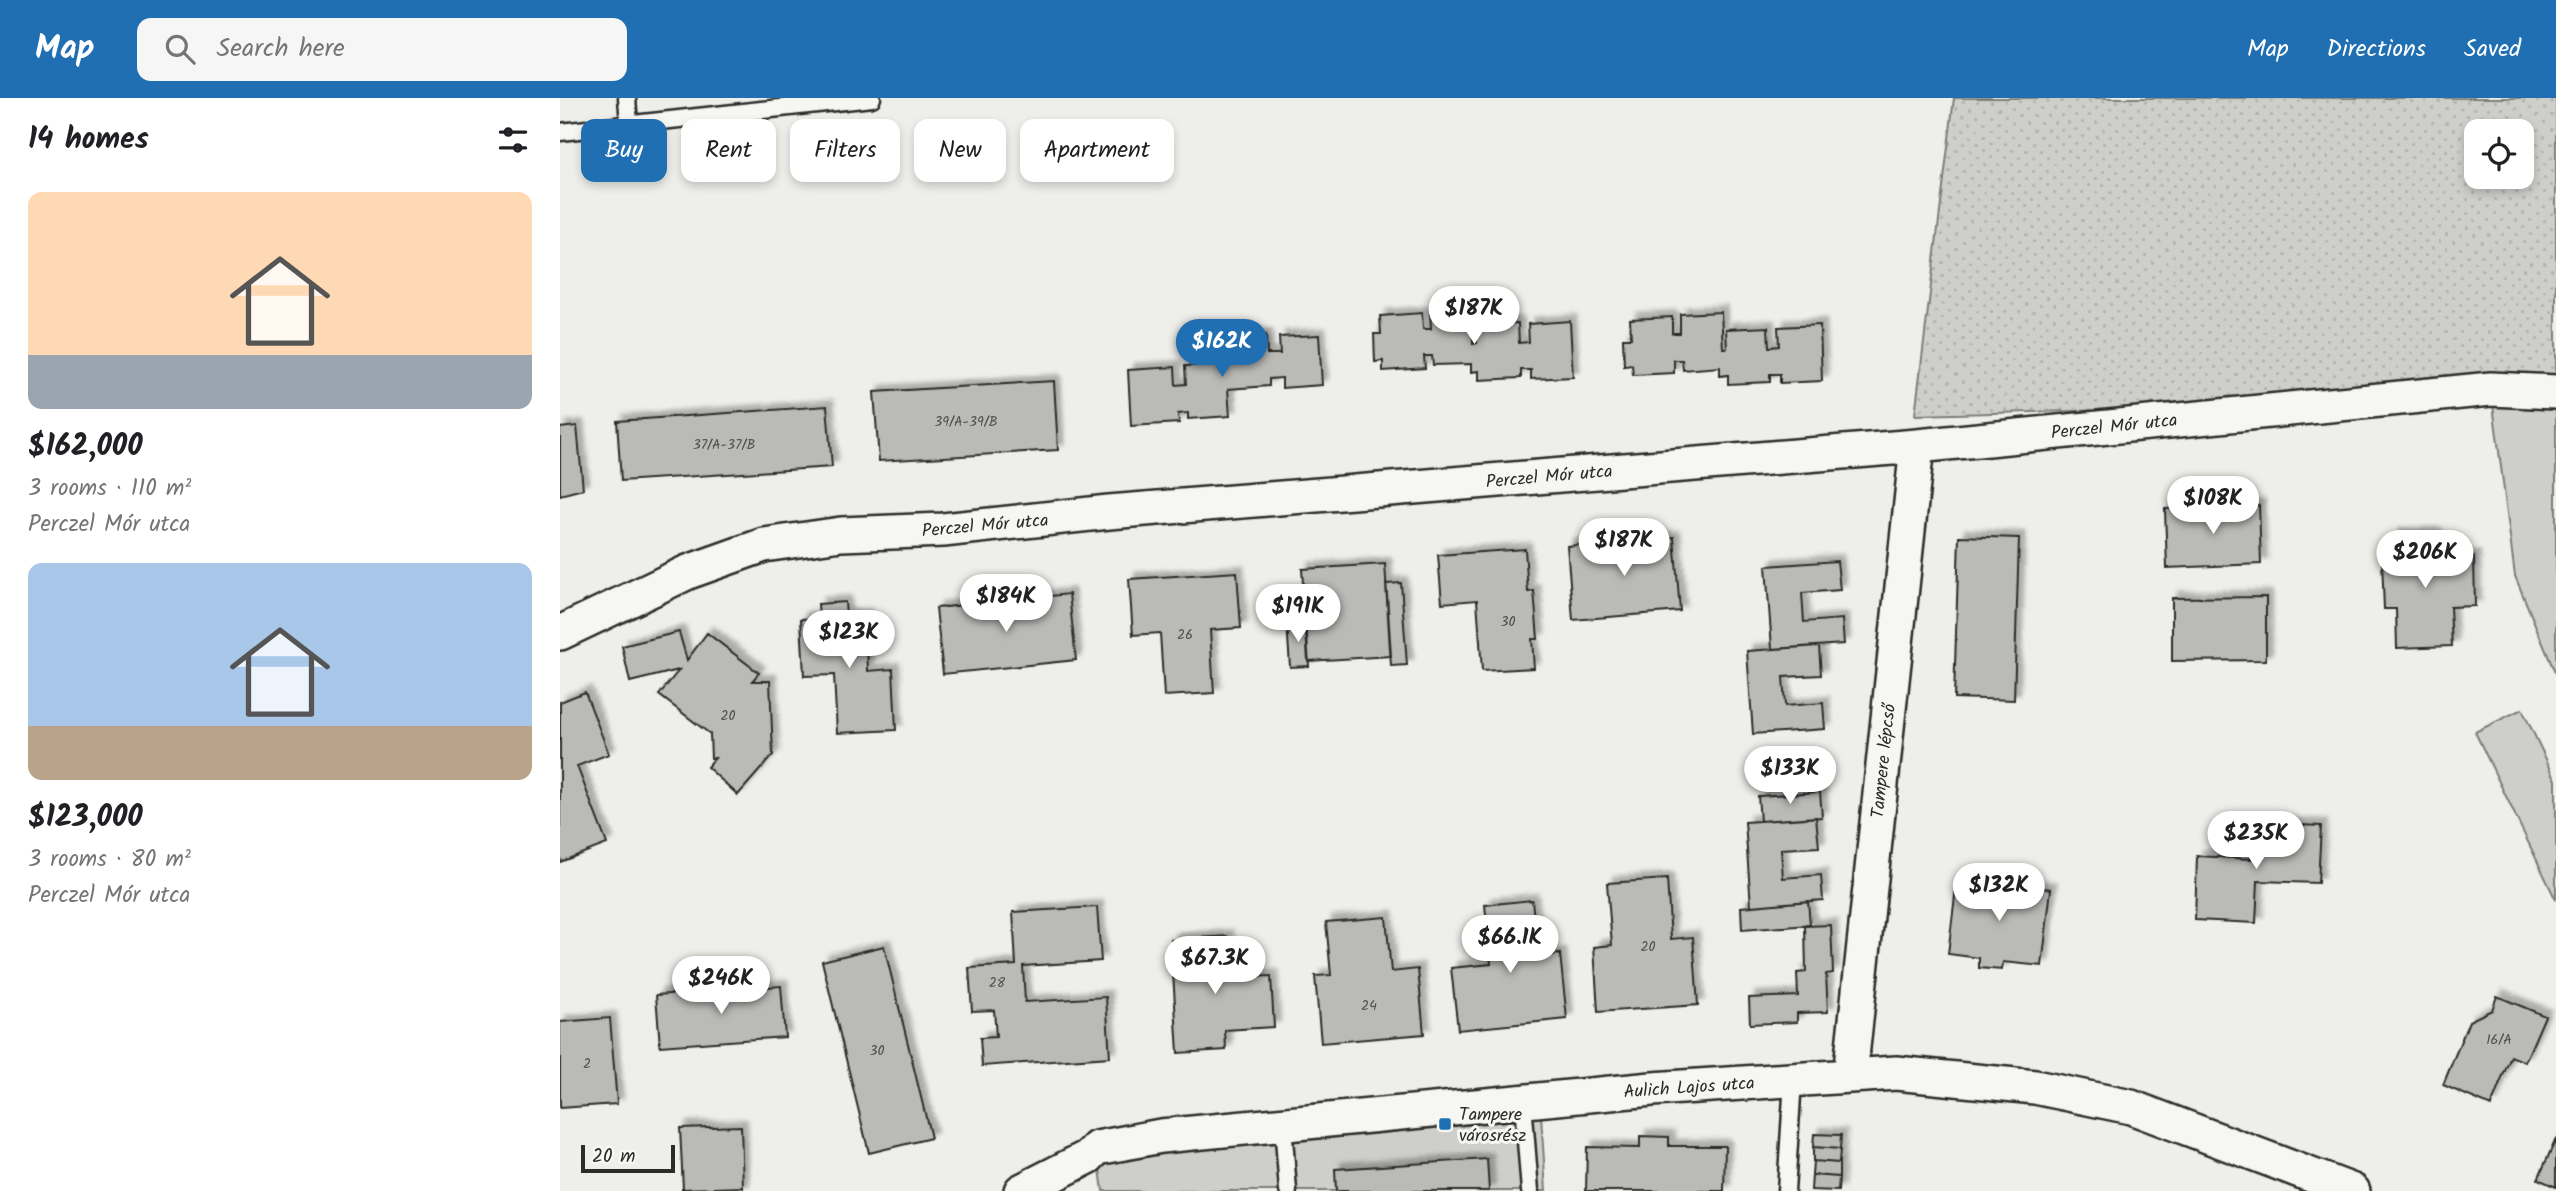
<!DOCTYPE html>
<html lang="en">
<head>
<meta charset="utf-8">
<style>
	body { margin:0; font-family:Kalam,sans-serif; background:#f6f6f6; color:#202124; height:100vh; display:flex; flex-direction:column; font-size:26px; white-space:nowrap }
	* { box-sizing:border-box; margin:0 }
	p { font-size:23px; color:#757577 }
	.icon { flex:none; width:38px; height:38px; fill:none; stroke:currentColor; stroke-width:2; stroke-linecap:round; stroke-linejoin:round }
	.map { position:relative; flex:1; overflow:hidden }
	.drawer { display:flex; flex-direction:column; background:#fff; width:560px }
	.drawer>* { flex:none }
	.top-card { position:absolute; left:21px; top:21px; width:665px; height:63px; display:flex; gap:14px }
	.fabs { position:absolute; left:1904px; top:21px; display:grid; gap:14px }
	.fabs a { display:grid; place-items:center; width:70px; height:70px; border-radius:14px; background:#fff; box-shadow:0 4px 10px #0003; font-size:35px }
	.scale { position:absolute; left:21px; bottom:18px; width:94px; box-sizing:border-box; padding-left:7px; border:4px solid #2b2b2b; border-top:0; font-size:19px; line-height:24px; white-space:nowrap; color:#2b2b2b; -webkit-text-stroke:5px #f6f6f2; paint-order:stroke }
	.price { position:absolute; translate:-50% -60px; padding:0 16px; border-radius:24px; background:#fff; color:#222; font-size:23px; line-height:46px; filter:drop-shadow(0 2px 4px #0008) }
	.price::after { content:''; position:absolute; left:50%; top:42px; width:21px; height:16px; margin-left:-10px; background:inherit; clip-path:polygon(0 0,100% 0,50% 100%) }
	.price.active { background:#1f6fb2; color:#fff }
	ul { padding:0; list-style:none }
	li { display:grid; align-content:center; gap:14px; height:371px; padding:0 28px }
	li span { display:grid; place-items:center; height:217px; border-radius:14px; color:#555 }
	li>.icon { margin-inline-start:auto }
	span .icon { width:126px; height:126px; fill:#fffc; stroke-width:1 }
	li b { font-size:30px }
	h2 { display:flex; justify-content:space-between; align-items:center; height:84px; padding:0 28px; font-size:30px }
	.chip { padding:0 24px; border-radius:14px; background:#fff; box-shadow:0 4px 10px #0003; font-size:24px; line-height:63px }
	.chip.active { background:#1f6fb2; color:#fff }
	header { display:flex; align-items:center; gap:42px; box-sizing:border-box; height:98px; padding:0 35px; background:#1f6fb2; color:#fff }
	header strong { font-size:33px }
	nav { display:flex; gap:38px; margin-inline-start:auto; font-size:24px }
	.search { width:490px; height:63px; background:#f6f6f6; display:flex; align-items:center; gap:18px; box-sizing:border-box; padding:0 24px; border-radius:14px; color:#757577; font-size:26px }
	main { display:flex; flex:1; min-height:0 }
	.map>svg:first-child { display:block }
	.grass { fill:url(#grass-dots); stroke:#7c7c7a; stroke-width:2; fill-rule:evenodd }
	.park { fill:#cececa; stroke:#7c7c7a; stroke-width:2 }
	.building { fill:#babab7; stroke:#2b2b2b; stroke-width:2; filter:url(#shadow) }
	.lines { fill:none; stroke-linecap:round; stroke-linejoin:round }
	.service-casing { stroke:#2b2b2b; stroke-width:21 }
	.minor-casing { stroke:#2b2b2b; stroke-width:38 }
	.service { stroke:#f6f6f2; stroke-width:16 }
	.minor { stroke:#f6f6f2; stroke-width:33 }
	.poi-dot { fill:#1f6fb2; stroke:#f6f6f2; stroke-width:2.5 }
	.labels { text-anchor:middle; stroke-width:6; stroke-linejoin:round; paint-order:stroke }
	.number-label { font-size:14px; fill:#4f4f4e }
	.street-label { font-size:18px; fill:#2b2b2b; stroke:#f6f6f2 }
	.poi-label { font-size:18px; fill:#2b2b2b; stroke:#f6f6f2; text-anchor:start }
</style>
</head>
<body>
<header>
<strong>Map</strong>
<div class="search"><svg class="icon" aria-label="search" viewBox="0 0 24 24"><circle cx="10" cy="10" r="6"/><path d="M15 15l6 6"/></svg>Search here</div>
<nav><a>Map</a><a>Directions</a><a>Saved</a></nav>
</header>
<main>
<section class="drawer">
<h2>14 homes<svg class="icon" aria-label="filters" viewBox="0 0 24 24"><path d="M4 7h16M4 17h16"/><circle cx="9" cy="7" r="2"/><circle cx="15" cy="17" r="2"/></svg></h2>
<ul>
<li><span style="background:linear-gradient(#ffd9b3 75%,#9aa5b1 0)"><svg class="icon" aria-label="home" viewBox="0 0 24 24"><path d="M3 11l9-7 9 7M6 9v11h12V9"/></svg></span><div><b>$162,000</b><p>3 rooms · 110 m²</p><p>Perczel Mór utca</p></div></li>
<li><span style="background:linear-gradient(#a9c7e8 75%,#b9a48a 0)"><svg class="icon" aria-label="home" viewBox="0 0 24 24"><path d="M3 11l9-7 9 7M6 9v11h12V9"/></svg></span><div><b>$123,000</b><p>3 rooms · 80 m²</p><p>Perczel Mór utca</p></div></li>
</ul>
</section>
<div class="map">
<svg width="1996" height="1093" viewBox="0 0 1996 1093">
	<defs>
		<pattern id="grass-dots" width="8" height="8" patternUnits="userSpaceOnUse" patternTransform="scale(1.75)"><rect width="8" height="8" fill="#cececa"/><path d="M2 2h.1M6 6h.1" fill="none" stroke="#b1b1ae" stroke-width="1.8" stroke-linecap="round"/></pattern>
		<filter id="shadow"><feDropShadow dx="6" dy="-6" stdDeviation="2" flood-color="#0004"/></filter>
	</defs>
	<rect width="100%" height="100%" fill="#eeeeea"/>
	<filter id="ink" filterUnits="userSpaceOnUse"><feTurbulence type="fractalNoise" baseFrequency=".0143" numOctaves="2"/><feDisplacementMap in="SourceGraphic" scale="14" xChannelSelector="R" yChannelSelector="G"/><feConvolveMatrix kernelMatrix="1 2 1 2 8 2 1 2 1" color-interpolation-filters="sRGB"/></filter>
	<g filter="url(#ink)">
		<path class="grass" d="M1394,0H1996V301L1355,317ZM1916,33H1962V79H1916Z"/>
		<path class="park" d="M1931,291L1996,294V577L1955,478Z
			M1962,611L1996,682V802L1915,634Z
			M980,1003L986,1093H543L537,1050Z"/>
		<path class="building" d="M912,210L913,246L917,245L916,227L958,225L959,245L969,244L968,226L1010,223L1013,279L971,281V272H961V280L919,282V273L911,274V266L873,267L872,258H864L865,270L823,273V263L815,264L814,236H821L820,218L862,215L863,231H871L870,212Z
			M1161,214L1163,250H1167L1166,231L1208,229L1209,249L1219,248L1218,229L1260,227L1262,283L1220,285V276H1210V284L1168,286V277L1160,278V269L1123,272L1122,262H1114V275L1073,277L1072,267L1064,268L1063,240H1071L1070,221L1112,219V235H1120V216Z
			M706,237L707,256H720L719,239L759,237L762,287L722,290V280L709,281V288L668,291L670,318L628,321V315L618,316L619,325L571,328L568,272L615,269L616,287L626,286L625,268L664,266L662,240Z
			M494,283L498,352L319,363L314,294Z
			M267,308L272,369L61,383L57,323Z
			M17,328L23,391L0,397V330Z
			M1699,407L1701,466L1607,470L1605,411Z
			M1876,436V460L1914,459L1915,508L1890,509L1892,548L1837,550L1836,511H1824L1822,462H1834L1833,437Z
			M1399,438L1459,440L1454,602L1394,600Z
			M1114,439L1120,513L1013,522L1007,448Z
			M965,451L968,494L974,493L978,541H972L974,570L922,573L917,502L882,505L878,457Z
			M1277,463L1280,492L1242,495L1244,524L1282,521L1284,546L1212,551L1206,468Z
			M825,466L831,558L748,563L742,471Z
			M677,474L681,530L650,532L654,595L604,598L600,535L573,537L569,481Z
			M841,485L847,567L831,568L826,486Z
			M509,496L516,562L383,576L376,510Z
			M1706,499V562L1612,563V500Z
			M285,504L286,519L306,518L308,573L333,571L336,632L277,635L274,577L244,578L241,521L259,520L258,506Z
			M746,523L749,568L730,569L727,524Z
			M119,534L127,562L147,535L199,575L192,583H210L213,657L178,697L147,669L155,660H151L150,636L99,597L119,572L70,584L62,548Z
			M1259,548L1261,577L1223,579L1225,608L1263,605L1265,631L1193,636L1187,553Z
			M25,594L49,656L17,668L47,746L0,764V604Z
			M1260,694L1262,719L1200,723L1198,698Z
			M1256,719L1259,749L1221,751L1223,780L1261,777L1263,802L1191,808L1185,724Z
			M1692,725L1761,728L1758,785L1698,783L1696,825L1635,822L1637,758L1691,761Z
			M1107,781L1111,841L1133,839L1138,907L1038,914L1034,849L1052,847L1047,785Z
			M1397,781L1491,791L1482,868L1443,864L1442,872L1419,870V860L1388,856Z
			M972,802L978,859L1000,856L1007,921L898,932L891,870L931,866L925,807Z
			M1248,803L1250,827L1182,832L1181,809Z
			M537,809L541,863L463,868L465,904L546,899L550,959L422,968L420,940L436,939L434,912L412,913L409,870L456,867L453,814Z
			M826,819L831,874L858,871L864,936L761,945L755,878L771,877L766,824Z
			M1271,827L1273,875L1266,876L1268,914L1237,915V924L1190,926L1189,900L1238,898L1237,875L1246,874L1245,828Z
			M667,838L670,880L711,878L714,929L665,932L666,952L618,955L611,842Z
			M324,848L371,1040L309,1055L262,863Z
			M221,888L225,939L100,948L96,897Z
			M1937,898L1985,918L1965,964L1951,958L1931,1008L1883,987L1909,923L1932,912Z
			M50,920L57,1006L0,1010V924Z
			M181,1028L183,1089L123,1091L120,1030Z
			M1254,1036L1281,1037L1280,1051L1253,1049Z
			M1080,1038L1109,1039V1048H1165L1164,1093H1026L1027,1049L1080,1050Z
			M1996,1041V1089L1978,1081Z
			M1253,1049L1280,1051L1279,1065L1253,1063Z
			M927,1061L929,1093H776L775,1071Z
			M1253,1063L1279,1065V1079L1252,1077Z
			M1252,1077L1279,1079L1278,1093L1251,1092Z
			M183,1089V1093H122V1091Z"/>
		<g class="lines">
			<g class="service-casing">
				<path id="service" d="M67,0L69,26
					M0,34L312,0
					M963,1005L970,1093
					M723,1026L728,1093
					M1226,1093L1233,982"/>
			</g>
			<g class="minor-casing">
				<path id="minor" d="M0,535L128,474L204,447L281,436L383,432L549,414L1357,348L1931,291L1996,294
					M1290,978L1357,348
					M461,1093L528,1059L537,1050L601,1038L1092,991L1336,975L1475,989L1571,1009L1793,1093"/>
			</g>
			<use href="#service" class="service"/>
			<use href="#minor" class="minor"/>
		</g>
	</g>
	<rect class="poi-dot" x="878" y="1019" width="14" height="14" rx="3.5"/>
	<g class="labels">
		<g class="number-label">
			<text x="406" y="328">39/A-39/B</text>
			<text x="164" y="351">37/A-37/B</text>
			<text x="948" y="528">30</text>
			<text x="625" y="541">26</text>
			<text x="168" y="622">20</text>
			<text x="1088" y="853">20</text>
			<text x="437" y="889">28</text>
			<text x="809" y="912">24</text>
			<text x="1939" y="946">16/A</text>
			<text x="317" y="957">30</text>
			<text x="27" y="970">2</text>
		</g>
		<g class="street-label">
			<text transform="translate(1554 328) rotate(-6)" y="6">Perczel Mór utca</text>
			<text transform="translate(989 378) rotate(-5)" y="6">Perczel Mór utca</text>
			<text transform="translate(425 427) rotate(-5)" y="6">Perczel Mór utca</text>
			<text transform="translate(1323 663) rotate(-84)" y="6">Tampere lépcső</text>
			<text transform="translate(1129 989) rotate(-4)" y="6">Aulich Lajos utca</text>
		</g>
		<g class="poi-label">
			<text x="899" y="1022">Tampere<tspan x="899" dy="21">városrész</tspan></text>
		</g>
	</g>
</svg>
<div class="fabs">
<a><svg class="icon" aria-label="locate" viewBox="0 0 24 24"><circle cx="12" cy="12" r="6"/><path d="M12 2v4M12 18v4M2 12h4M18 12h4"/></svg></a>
</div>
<div class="scale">20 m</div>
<b class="price" style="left:914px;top:248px">$187K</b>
<b class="price active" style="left:662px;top:281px">$162K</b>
<b class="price" style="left:1653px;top:438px">$108K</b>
<b class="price" style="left:1064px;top:480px">$187K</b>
<b class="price" style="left:1865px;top:492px">$206K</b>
<b class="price" style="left:446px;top:536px">$184K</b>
<b class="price" style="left:738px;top:546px">$191K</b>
<b class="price" style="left:289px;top:572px">$123K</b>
<b class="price" style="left:1230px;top:708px">$133K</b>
<b class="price" style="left:1696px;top:773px">$235K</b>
<b class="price" style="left:1439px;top:825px">$132K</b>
<b class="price" style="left:950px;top:877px">$66.1K</b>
<b class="price" style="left:655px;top:898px">$67.3K</b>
<b class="price" style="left:161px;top:918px">$246K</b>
<div class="top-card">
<a class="chip active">Buy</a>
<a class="chip">Rent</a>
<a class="chip">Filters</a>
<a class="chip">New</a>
<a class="chip">Apartment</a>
</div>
</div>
</main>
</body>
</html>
